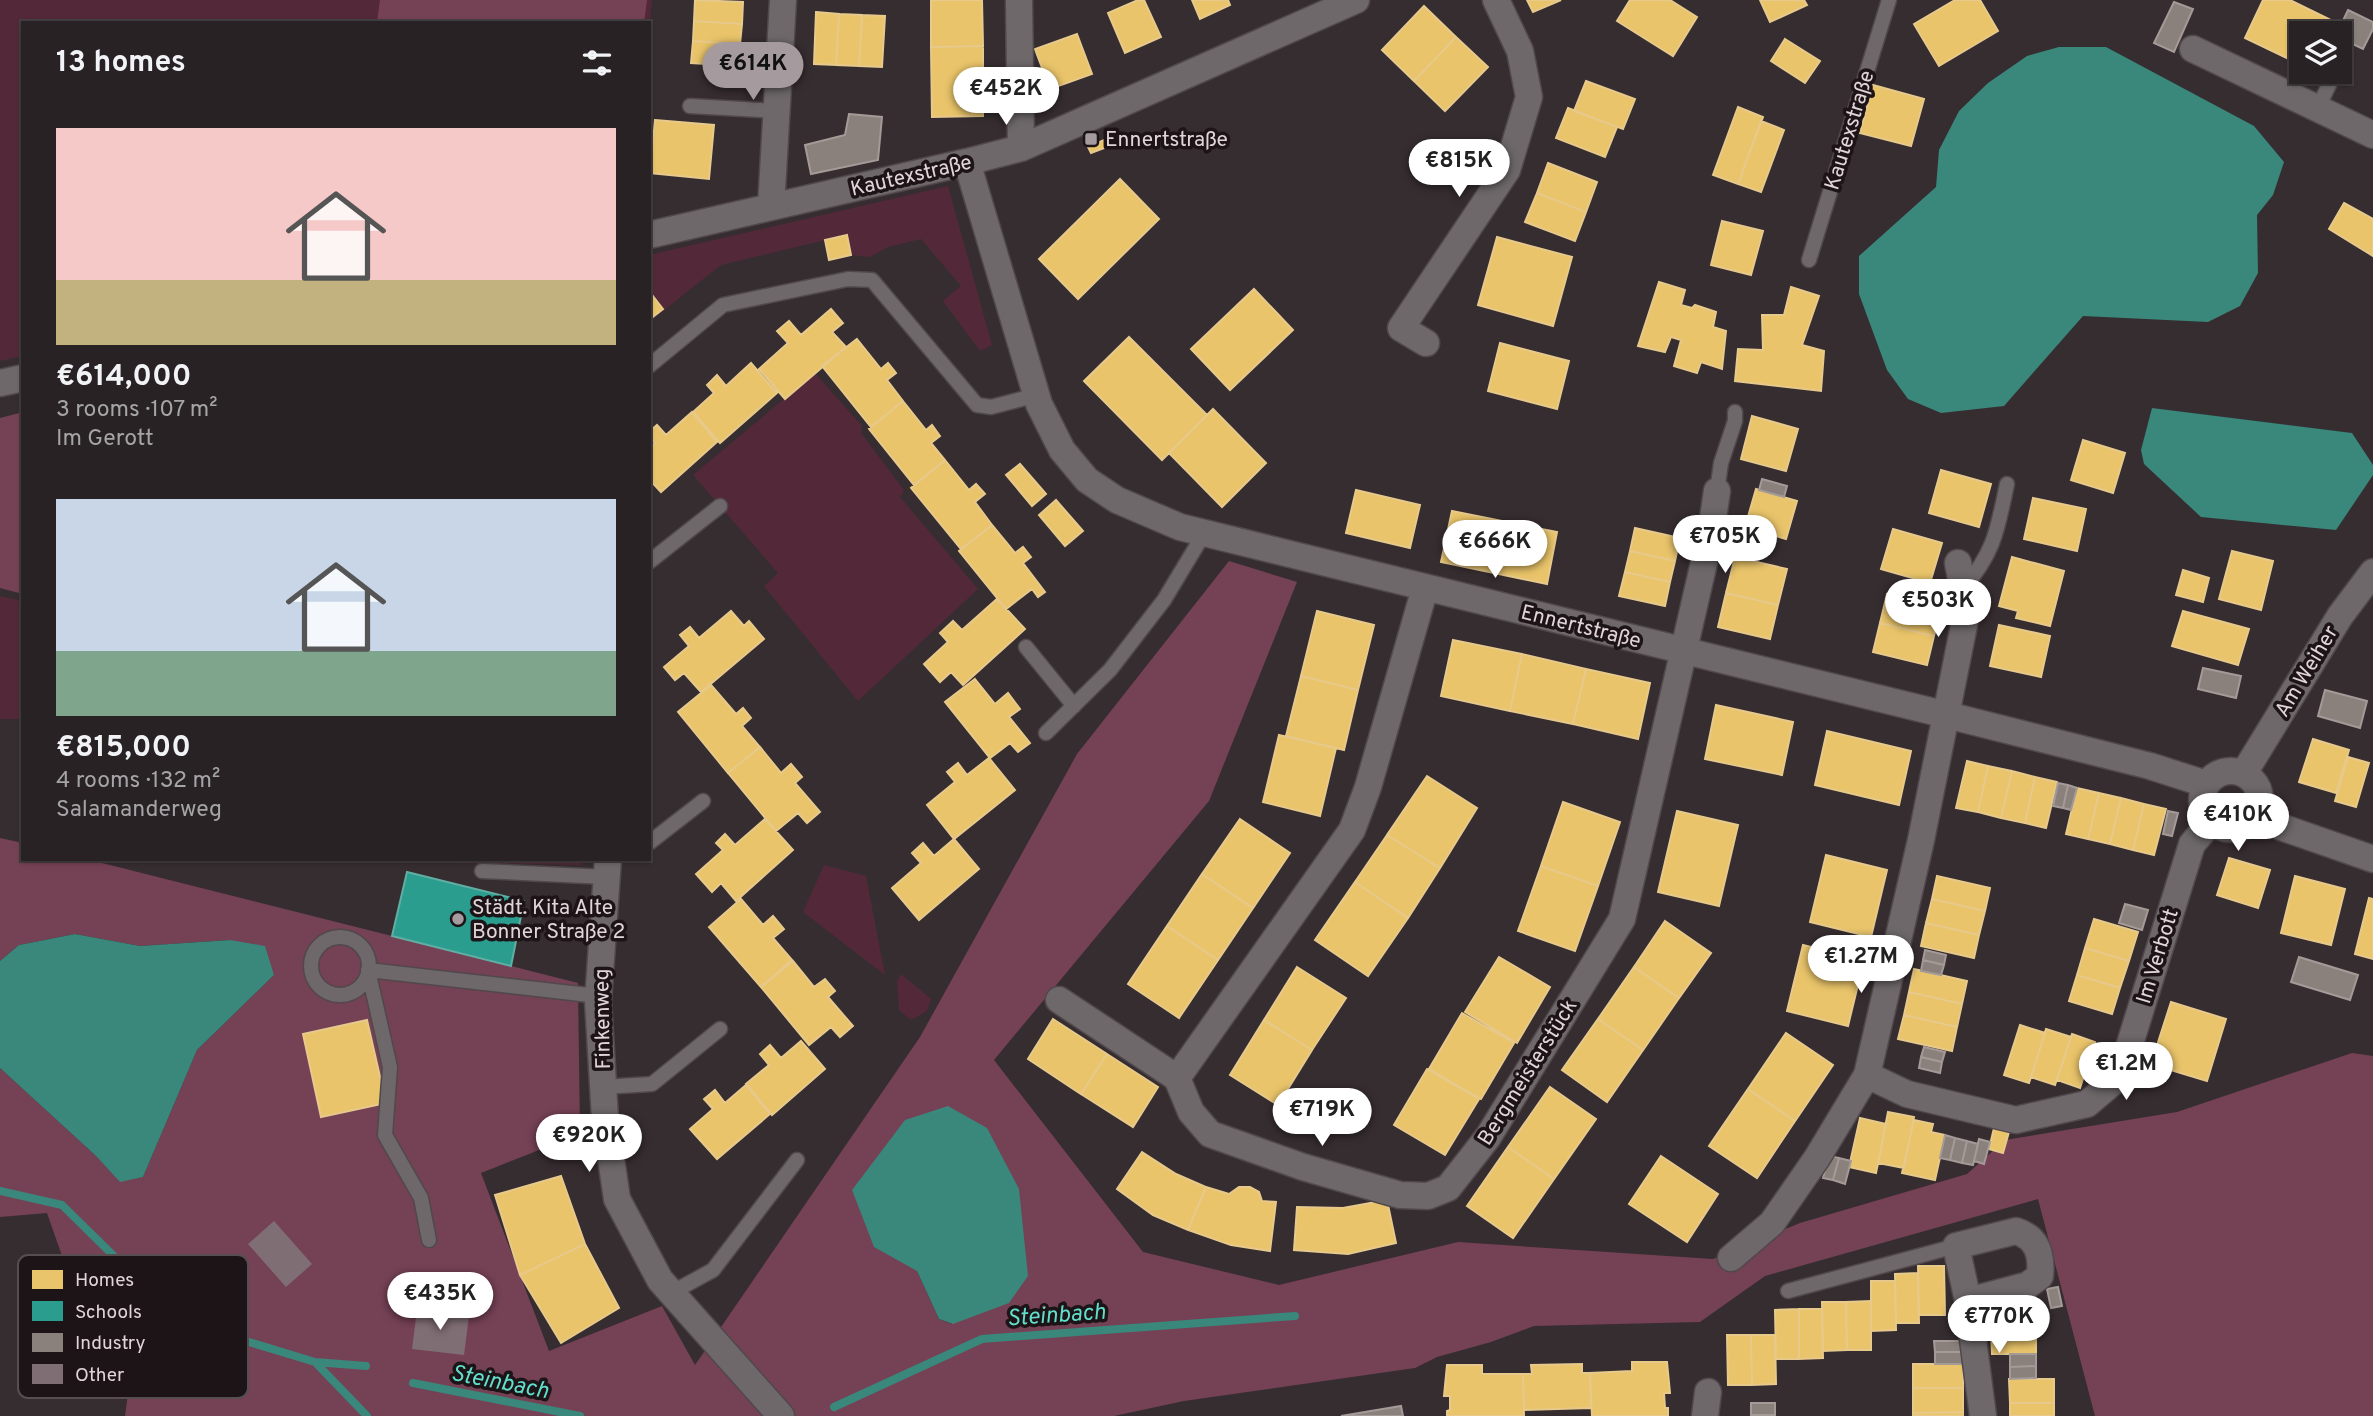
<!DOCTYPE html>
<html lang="en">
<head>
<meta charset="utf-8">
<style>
	body { margin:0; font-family:Overpass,sans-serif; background:#342f31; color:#f1f3f6; height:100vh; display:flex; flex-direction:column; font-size:26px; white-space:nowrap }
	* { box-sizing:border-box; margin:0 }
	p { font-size:23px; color:#a5a4a6 }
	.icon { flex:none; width:38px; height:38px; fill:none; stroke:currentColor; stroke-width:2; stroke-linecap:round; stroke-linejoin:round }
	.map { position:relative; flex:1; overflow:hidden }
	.details { position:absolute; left:21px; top:21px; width:630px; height:840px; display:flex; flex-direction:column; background:#282224; border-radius:0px; box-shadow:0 2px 5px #0004,0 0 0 2px #443f41 }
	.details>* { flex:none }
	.fabs { position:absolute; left:2289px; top:21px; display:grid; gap:14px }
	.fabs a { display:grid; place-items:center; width:63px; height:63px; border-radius:0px; background:#282224; box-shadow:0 2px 5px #0004,0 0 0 2px #443f41; font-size:35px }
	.price { position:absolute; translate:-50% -60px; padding:0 16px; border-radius:24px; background:#fff; color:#222; font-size:23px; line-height:46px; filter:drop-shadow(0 2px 4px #0008) }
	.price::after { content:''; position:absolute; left:50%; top:42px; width:21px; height:16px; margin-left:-10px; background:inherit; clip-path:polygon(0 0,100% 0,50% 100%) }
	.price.current { background:#a59a9e; color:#111 }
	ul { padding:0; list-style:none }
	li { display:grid; align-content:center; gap:14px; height:371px; padding:0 35px }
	li span { display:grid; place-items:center; height:217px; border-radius:0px; color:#555 }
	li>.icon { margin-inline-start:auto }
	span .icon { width:126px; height:126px; fill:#fffc; stroke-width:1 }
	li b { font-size:30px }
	h2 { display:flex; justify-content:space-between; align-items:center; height:84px; padding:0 35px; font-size:30px }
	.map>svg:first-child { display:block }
	.green { fill:#53293a }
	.forest { fill:#754155; fill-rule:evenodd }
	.water { fill:#3a877c }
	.homes { fill:#e9c46a; stroke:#e7c98b; stroke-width:2 }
	.schools { fill:#2a9d8f; stroke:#61aea5; stroke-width:2 }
	.industry { fill:#8a817c; stroke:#a49a98; stroke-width:2 }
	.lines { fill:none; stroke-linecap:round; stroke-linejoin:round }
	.stream { stroke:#3a877c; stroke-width:8 }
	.building { fill:#806e75 }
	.service-casing { stroke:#51484b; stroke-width:17 }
	.minor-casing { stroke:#51484b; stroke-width:29 }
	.service { stroke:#6e686a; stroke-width:14 }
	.minor { stroke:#6e686a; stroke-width:26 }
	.poi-dot { fill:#a59a9e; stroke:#1c1417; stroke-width:2.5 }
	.labels { text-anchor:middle; stroke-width:7; stroke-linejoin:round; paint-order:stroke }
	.street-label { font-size:21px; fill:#e1d5d9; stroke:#1c1417 }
	.poi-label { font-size:21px; fill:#e1d5d9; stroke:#1c1417; text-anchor:start }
	.water-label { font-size:23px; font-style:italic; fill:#62dfcc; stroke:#1c1417 }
	.key { fill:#1c1417; stroke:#574e51; stroke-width:2 }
	.key-label { font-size:19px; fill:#e1d5d9 }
</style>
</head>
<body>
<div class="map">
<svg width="2373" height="1416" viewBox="0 0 2373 1416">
	<rect width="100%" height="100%" fill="#362d30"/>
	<path class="green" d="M0,0H652L649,30V23H23V356L0,361Z
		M948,186L992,345L980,351L943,301L961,286L921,239L888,247L870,257L851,255L846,235L721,265L649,322V255Z
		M815,373L862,426L861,433L904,490L900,497L978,589L858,701L764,586L778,573L693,475Z
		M0,596L23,601V719H0Z
		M453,859H582V865L453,863Z
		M824,865L866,876L885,975L803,912Z
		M901,974L931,999L927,1011L911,1020L899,1010L897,982Z"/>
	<path class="forest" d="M380,0H647L644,23H377Z
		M23,412V594L0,588V418Z
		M1229,561L1297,582L1209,801L994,1060L1143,1252L1279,1285L1458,1242L1713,1259L1800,1223L1967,1174L2005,1140L2177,1112L2352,1053L2373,1056V1416H2095L2038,1199L1765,1276L1700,1322L1534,1326L1491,1342L1437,1357L1415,1368L1184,1401L1114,1416H125L130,1379L74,1290L47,1213L0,1217V1068L96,1156L120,1181L143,1177L197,1050L274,975L230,940L140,946L75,934L19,945L0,961V838L23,843V859H86L578,983L580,1134L481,1173L549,1351L662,1306L695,1365L920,1037L1077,754ZM917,1271L952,1324L939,1319Z"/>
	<path class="water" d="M2059,47H2106L2254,126L2284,162L2273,195L2257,215L2258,273L2240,306L2208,322L2083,316L2004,406L1941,413L1908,399L1887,370L1859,294V256L1936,187L1939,150L1959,111L1988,83L2027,56Z
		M2152,408L2352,433L2373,465V475L2336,530L2201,517L2144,464L2141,450Z
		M75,934L140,946L230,940L265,946L274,975L197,1050L143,1177L120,1182L96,1156L0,1068V961L19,945Z
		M948,1106L987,1128L1019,1189L1028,1276L1009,1303L953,1324L939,1319L917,1271L874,1247L852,1190L905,1120Z"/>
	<path class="homes" d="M695,0L743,2L742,24L694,21Z
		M931,0H982L983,46L931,47Z
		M1138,0H1144L1161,37L1125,53L1108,13Z
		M1192,0H1228L1230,5L1200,19Z
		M1527,0H1561L1533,12Z
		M1630,0H1670L1697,17L1673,56L1617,21Z
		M1760,0H1804L1807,5L1770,22Z
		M1955,0H1980L1998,31L1939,66L1914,24Z
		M2263,0H2290L2339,24L2335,33H2301V65L2245,38Z
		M1424,6L1456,37L1414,81L1382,50Z
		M816,12L839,14L836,65L814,64Z
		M839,14L862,15L859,66L836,65Z
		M862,15L885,16L882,67L859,66Z
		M694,21L742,24L740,44L693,41Z
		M1077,34L1092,74L1050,89L1035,49Z
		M1456,37L1488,67L1445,111L1414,81Z
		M1785,39L1820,61L1805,83L1771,61Z
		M693,41L740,44L739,66L691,63Z
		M983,46V116L932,117L931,47Z
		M1586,81L1635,99L1623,129L1574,111Z
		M1873,85L1924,99L1911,146L1860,133Z
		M1738,107L1763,117L1738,184L1713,175Z
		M1568,108L1617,127L1605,157L1556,138Z
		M655,120L714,125L709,179L650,173Z
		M1761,121L1784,130L1761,192L1738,184Z
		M1104,140L1107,147L1091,153L1088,147Z
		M1548,163L1597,182L1586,212L1537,193Z
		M1120,179L1159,219L1078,299L1039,259Z
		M1537,193L1586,212L1575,241L1525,222Z
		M2344,203L2373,219V256L2329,229Z
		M1722,221L1763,231L1751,275L1711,265Z
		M847,235L851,255L829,260L825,240Z
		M1497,237L1572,257L1553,326L1478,305Z
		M1659,282L1685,290L1681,305L1692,308L1695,305L1716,312L1713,327L1726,331L1722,369L1701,362L1697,373L1674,366L1681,340L1671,337L1665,352L1638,346Z
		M1791,287L1819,296L1802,345L1824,351L1821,391L1735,381L1738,349L1763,350L1762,315H1784Z
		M1254,289L1293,330L1230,390L1191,349Z
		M649,291L663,309L649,320Z
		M831,309L843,323L832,332L846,347L785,399L759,369L788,343L777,331L789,321L801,335Z
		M1129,337L1207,415L1162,460L1084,381Z
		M857,339L881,369L888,363L896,373L887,380L903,401L871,427L822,366Z
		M1500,343L1569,361L1557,409L1488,391Z
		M751,363L777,393L720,443L693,412L714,393L707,385L717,375L726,386Z
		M903,401L926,430L932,425L940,436L931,443L945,460L914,485L869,429Z
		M1213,409L1266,463L1222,507L1169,453Z
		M692,412L717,442L661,492L649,479V448L655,443L649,436V432L657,425L666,435Z
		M1752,416L1798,429L1786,471L1741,459Z
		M2083,440L2125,453L2113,493L2071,480Z
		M945,460L969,490L976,484L985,494L975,502L992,525L961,549L911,488Z
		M1020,464L1046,494L1032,506L1006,475Z
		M1941,470L1991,484L1979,527L1929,513Z
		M1756,489L1797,501L1786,539L1745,527Z
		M1356,490L1420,505L1410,548L1346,533Z
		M2033,498L2086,509L2077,551L2024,539Z
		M1056,500L1083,531L1065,546L1039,515Z
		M1452,511L1557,532L1547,584L1441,562Z
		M992,525L1015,553L1023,547L1031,557L1023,563L1045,592L1038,597L1032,589L1006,609L959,551Z
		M1635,528L1680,538L1675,561L1630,551Z
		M1893,529L1942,543L1930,583L1881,569Z
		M1630,551L1675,561L1670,582L1625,572Z
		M2232,551L2273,561L2261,610L2219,599Z
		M1735,557L1787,569L1778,605L1726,593Z
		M2012,557L2064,571L2050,626L2016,618L2018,611L1999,606Z
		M2183,570L2209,578L2203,602L2176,595Z
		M1625,572L1670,582L1665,606L1619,596Z
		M1726,593L1778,605L1770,639L1718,627Z
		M1887,594L1941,607L1934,636L1880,623Z
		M997,599L1025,629L963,685L951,672L940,682L924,664L948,642L940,633L953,621L962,630Z
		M731,611L744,626L749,621L764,639L701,692L684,673L675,680L664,667L689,646L680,635L690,627L699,638Z
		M1317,611L1374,625L1358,690L1301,676Z
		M2183,611L2249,629L2238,665L2172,646Z
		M1880,623L1934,636L1927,665L1873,652Z
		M1999,625L2050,636L2041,677L1990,666Z
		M1453,640L1522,654L1510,711L1441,696Z
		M1522,654L1586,669L1573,724L1510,711Z
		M1586,669L1650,683L1638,739L1573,724Z
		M1301,676L1358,690L1344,750L1286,736Z
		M975,679L995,704L1008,693L1020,709L1009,717L1030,743L1018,752L1010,743L990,758L945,702Z
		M711,685L736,714L743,708L751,718L742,726L760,747L728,773L678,712Z
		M1716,705L1793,722L1782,775L1705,759Z
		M1827,731L1911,751L1899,805L1815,785Z
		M1279,735L1336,748L1320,816L1263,802Z
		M2313,739L2349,750L2336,793L2299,782Z
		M760,747L781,773L791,764L802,777L795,783L820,812L807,823L798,813L776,831L728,773Z
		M2348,757L2369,763L2356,807L2335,801Z
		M989,758L1015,790L954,839L927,805L955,782L947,772L958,763L967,775Z
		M1967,761L1988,766L1978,812L1956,808Z
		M1988,766L2012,771L2001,818L1978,812Z
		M2012,771L2035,777L2025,823L2001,818Z
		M1427,776L1477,808L1440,868L1387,835Z
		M2035,777L2057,782L2046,828L2025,823Z
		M2077,788L2099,793L2088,839L2066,834Z
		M2099,793L2121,798L2110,844L2088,839Z
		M2121,798L2144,804L2133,850L2110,844Z
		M1563,802L1620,822L1598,886L1541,866Z
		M2144,804L2166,809L2154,855L2133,850Z
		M1677,811L1738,825L1719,906L1658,892Z
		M765,819L793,850L736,901L721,883L712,892L696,874L723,850L716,843L725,834L735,845Z
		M1240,819L1290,853L1253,908L1202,874Z
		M1387,835L1440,868L1408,918L1355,882Z
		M954,839L979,869L919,920L892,888L921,863L912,853L923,843L934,856Z
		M1826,855L1887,870L1871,937L1810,922Z
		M2229,858L2270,870L2258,908L2217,895Z
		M1541,866L1598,886L1575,951L1518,931Z
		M1202,874L1253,908L1218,960L1167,926Z
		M1937,876L1990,888L1985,911L1932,899Z
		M2295,876L2345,889L2331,945L2281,933Z
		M1355,882L1408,918L1368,976L1315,940Z
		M2369,898L2373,899V959L2355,954Z
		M741,899L763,925L773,916L784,929L773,938L792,960L761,987L709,927Z
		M1932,899L1985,911L1979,935L1926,923Z
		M2094,919L2138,932L2129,961L2085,948Z
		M1665,921L1711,953L1679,998L1634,967Z
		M1926,923L1979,935L1974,958L1921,946Z
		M1167,926L1218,960L1179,1018L1128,984Z
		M1803,945L1864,960L1848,1026L1787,1011Z
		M2085,948L2129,961L2120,988L2077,975Z
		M1499,957L1550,987L1517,1043L1465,1012Z
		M793,961L814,987L825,979L835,991L828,997L853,1026L840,1037L831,1027L809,1045L761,987Z
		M1297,967L1346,998L1312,1050L1264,1020Z
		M1634,967L1679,998L1643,1050L1598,1019Z
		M1914,969L1967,981L1962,1004L1909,992Z
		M2077,975L2120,988L2112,1014L2069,1001Z
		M1909,992L1962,1004L1957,1027L1904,1015Z
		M2171,1002L2226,1019L2207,1081L2151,1064Z
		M1462,1013L1514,1043L1481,1099L1429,1069Z
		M1904,1015L1957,1027L1952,1051L1898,1039Z
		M1053,1019L1107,1054L1081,1094L1028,1059Z
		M1598,1019L1643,1050L1607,1102L1562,1070Z
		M367,1020L386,1103L321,1117L303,1034Z
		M1264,1020L1312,1050L1278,1105L1230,1075Z
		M2020,1025L2045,1033L2029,1083L2004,1075Z
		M2046,1029L2071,1037L2055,1085L2031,1077Z
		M1786,1033L1833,1065L1795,1121L1748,1089Z
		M2072,1034L2095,1042L2080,1088L2057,1080Z
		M801,1041L825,1069L772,1115L746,1084L769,1065L760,1054L770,1045L781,1058Z
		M1107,1054L1158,1087L1133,1127L1081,1094Z
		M1427,1069L1479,1099L1445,1155L1394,1125Z
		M746,1085L770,1114L717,1159L690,1129L713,1109L704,1099L715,1090L725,1103Z
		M1550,1087L1596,1119L1554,1179L1508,1147Z
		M1748,1089L1795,1121L1757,1178L1709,1146Z
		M1888,1112L1914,1117L1904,1168L1878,1163Z
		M1860,1118L1886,1124L1876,1173L1849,1167Z
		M1914,1120L1933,1124L1931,1132L1945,1135L1935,1180L1902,1173Z
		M1994,1128L2009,1132L2003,1153L1989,1149Z
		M1508,1147L1554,1179L1513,1238L1467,1206Z
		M1142,1152L1176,1174L1206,1187L1188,1230L1153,1215L1117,1189Z
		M1661,1156L1718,1194L1687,1242L1629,1204Z
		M561,1176L585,1244L520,1275L495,1195Z
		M1206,1187L1229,1194L1239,1187H1250L1259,1192L1262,1201L1276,1202L1270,1251L1231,1245L1188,1230Z
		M1387,1200L1396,1243L1348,1254L1294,1250L1297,1207L1343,1208Z
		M585,1244L619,1308L561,1343L520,1275Z
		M1918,1266H1944L1945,1315H1919Z
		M1918,1273L1919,1323H1896L1895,1274Z
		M1871,1281H1895L1896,1330L1871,1331Z
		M1871,1301V1350H1847L1846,1302Z
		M1822,1302H1846L1847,1350L1823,1351Z
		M2036,1305V1330H1991V1306Z
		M1799,1309H1822L1823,1358L1799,1359Z
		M1799,1309V1359H1776L1775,1310Z
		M1991,1330H2036V1354H1992Z
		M1727,1335H1751L1752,1385H1728Z
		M1751,1335H1775L1776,1384L1752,1385Z
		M1632,1362H1667L1670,1393H1664L1665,1408H1668V1416H1592L1590,1373L1632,1371Z
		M1582,1364V1373H1590L1591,1408L1524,1410L1523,1374H1532L1531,1365Z
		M1913,1364H1963V1388H1913Z
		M1447,1365H1482V1374H1523L1524,1416H1447V1411L1450,1410V1396H1444Z
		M2009,1379H2054V1403H2010Z
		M1913,1388H1963V1412L1913,1413Z
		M2010,1403H2054V1416H2010Z
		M1963,1412V1416H1913V1413Z"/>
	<path class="schools" d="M407,872L524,901L511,966L392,936Z"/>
	<path class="industry" d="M2174,2L2193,9L2174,52L2154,43Z
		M2348,10L2373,22V29L2363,49L2340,38V33H2337Z
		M849,114L882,117L878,160L811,174L805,145L845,135Z
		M1762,479L1787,486L1784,497L1759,490Z
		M2203,668L2241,676L2236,698L2198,689Z
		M2325,690L2367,701L2360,728L2318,716Z
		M2058,783L2068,785L2063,808L2053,806Z
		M2068,785L2077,788L2071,810L2063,808Z
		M2168,811L2178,813L2172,836L2163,834Z
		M2125,904L2148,910L2142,930L2119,923Z
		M1925,950L1946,955L1944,965L1923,960Z
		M2299,957L2358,975L2350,1000L2291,982Z
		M1923,960L1944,965L1941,975L1921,971Z
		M1924,1047L1945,1052L1942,1062L1921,1057Z
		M1921,1057L1942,1062L1940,1073L1919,1068Z
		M1945,1135L1955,1138L1950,1160L1940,1158Z
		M1955,1138L1967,1141L1962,1163L1950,1160Z
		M1979,1139L1990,1142L1984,1164L1974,1161Z
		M1967,1141L1978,1144L1973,1165L1962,1163Z
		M1829,1156L1839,1158L1833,1180L1823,1178Z
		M1839,1158L1851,1161L1845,1184L1833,1180Z
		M2058,1287L2062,1306L2051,1308L2047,1289Z
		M1934,1341H1965V1352H1935Z
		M1935,1352H1965V1364H1935Z
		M2010,1354H2036V1366L2010,1367Z
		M2036,1366V1378L2010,1379V1367Z
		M1751,1403H1775V1415H1751Z
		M1401,1406L1403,1416H1341Z"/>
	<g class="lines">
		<path class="stream" d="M0,1191L62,1205L180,1321L315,1362L367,1416
			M315,1362L366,1366
			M413,1383L580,1416
			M834,1407L982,1339L1295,1316"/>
	</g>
	<path class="building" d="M274,1221L312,1264L286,1287L248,1244Z
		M417,1310L469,1316L464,1355L412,1349Z"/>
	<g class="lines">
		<g class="service-casing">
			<path id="service" d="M2340,61L2345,50
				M690,106L776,111
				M2318,108L2335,72
				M1809,260L1889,0
				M649,366L723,305L848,279L872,280L977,405L991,407L1037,395
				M1717,491L1721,463L1735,421V412
				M649,562L720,506
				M1963,589C1995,551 1997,531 2007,484
				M1026,647L1074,706
				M1046,733L1110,670L1164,600L1205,532
				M649,843L703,801
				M482,871L606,877
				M311 966a29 29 0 1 1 58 0a29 29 0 1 1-58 0Z
				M603,1087L652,1084L720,1029
				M429,1240L421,1198L385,1135L390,1067L368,970L598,996
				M1788,1291L1956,1246
				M671,1293L713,1270L797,1160"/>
		</g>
		<g class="minor-casing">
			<path id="minor" d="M1019,0L1021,148
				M2193,49L2373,135
				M967,162L1039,404L1062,450L1087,480L1117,500L1180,527L1947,715L2150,766L2206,784
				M771,207L783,0
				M649,235L967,162L1021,148L1356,0
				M1426,343L1401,328L1507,170L1529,97L1520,51L1496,0
				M0,383L23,378
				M1425,588L1368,787L1352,830L1177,1078L1191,1112L1210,1134L1303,1167L1400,1195L1428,1196L1448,1188L1488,1137L1622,919L1711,532L1717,491
				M2202 800a29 29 0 1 1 58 0a29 29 0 1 1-58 0Z
				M2244,773L2340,616L2373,572
				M2257,815L2281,827L2373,859
				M608,859L598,1001L605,1118L617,1199L660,1280L781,1416
				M1059,1000L1177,1078
				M1867,1075L1907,1094L2016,1120L2087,1104L2120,1076L2192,844L2211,822
				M2016,1231C2038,1238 2042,1255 2040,1276L2028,1285L1968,1301L1956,1246Z
				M1731,1258L1772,1223L1817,1158L1867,1075L1921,840L1967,610L1958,563
				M1968,1301L1983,1416
				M1705,1416L1708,1392"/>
		</g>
		<use href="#service" class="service"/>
		<use href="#minor" class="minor"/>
	</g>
	<g class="poi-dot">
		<rect x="1084" y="132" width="14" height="14" rx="3.5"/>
		<circle cx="458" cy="919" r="7"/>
	</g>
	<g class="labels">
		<g class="street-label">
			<text transform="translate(1849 130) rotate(-73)" y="7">Kautexstraße</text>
			<text transform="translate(911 175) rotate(-13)" y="7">Kautexstraße</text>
			<text transform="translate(1581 626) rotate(14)" y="7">Ennertstraße</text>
			<text transform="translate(2306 671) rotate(-59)" y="7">Am Weiher</text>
			<text transform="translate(2157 956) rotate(-73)" y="7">Im Verbott</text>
			<text transform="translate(602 1019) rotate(-91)" y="7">Finkenweg</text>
			<text transform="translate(1527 1072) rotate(-58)" y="7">Bergmeisterstück</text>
		</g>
		<g class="poi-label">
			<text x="1105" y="146">Ennertstraße</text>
			<text x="472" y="914">Städt. Kita Alte<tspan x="472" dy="24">Bonner Straße 2</tspan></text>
		</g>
		<g class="water-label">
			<text transform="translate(1056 1314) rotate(-4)" y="8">Steinbach</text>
			<text transform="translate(500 1381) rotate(11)" y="8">Steinbach</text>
		</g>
	</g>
	<rect x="18" y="1255" width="230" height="143" rx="10" class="key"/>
	<rect x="32" y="1270" width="31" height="19" fill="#e9c46a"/>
	<rect x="32" y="1301" width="31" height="20" fill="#2a9d8f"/>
	<rect x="32" y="1333" width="31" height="19" fill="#8a817c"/>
	<rect x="32" y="1364" width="31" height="20" fill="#806e75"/>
	<g class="key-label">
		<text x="75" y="1286">Homes</text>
		<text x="75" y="1318">Schools</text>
		<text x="75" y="1349">Industry</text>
		<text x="75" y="1381">Other</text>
	</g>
</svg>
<div class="fabs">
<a><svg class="icon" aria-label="layers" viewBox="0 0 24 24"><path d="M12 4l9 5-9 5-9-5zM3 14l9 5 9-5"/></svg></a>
</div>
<b class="price current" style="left:753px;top:102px">€614K</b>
<b class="price" style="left:1006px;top:127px">€452K</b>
<b class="price" style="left:1459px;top:199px">€815K</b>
<b class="price" style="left:1725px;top:575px">€705K</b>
<b class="price" style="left:1495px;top:580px">€666K</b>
<b class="price" style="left:1938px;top:639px">€503K</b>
<b class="price" style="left:2238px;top:853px">€410K</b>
<b class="price" style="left:1861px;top:995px">€1.27M</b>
<b class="price" style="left:2126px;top:1102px">€1.2M</b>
<b class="price" style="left:1322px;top:1148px">€719K</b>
<b class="price" style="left:589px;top:1174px">€920K</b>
<b class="price" style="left:440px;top:1332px">€435K</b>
<b class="price" style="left:1999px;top:1355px">€770K</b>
<section class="details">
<h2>13 homes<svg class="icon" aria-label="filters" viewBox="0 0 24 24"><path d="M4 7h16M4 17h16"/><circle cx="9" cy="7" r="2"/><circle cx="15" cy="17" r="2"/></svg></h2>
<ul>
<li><span style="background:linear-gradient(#f6c9c9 70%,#c2b280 0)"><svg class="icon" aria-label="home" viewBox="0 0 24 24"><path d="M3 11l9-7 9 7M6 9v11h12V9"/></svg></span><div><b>€614,000</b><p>3 rooms · 107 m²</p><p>Im Gerott</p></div></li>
<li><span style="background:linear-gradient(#c9d6e8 70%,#7fa58c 0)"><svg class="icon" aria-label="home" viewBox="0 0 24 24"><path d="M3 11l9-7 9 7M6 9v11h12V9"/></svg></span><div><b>€815,000</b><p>4 rooms · 132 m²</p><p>Salamanderweg</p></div></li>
</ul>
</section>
</div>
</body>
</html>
